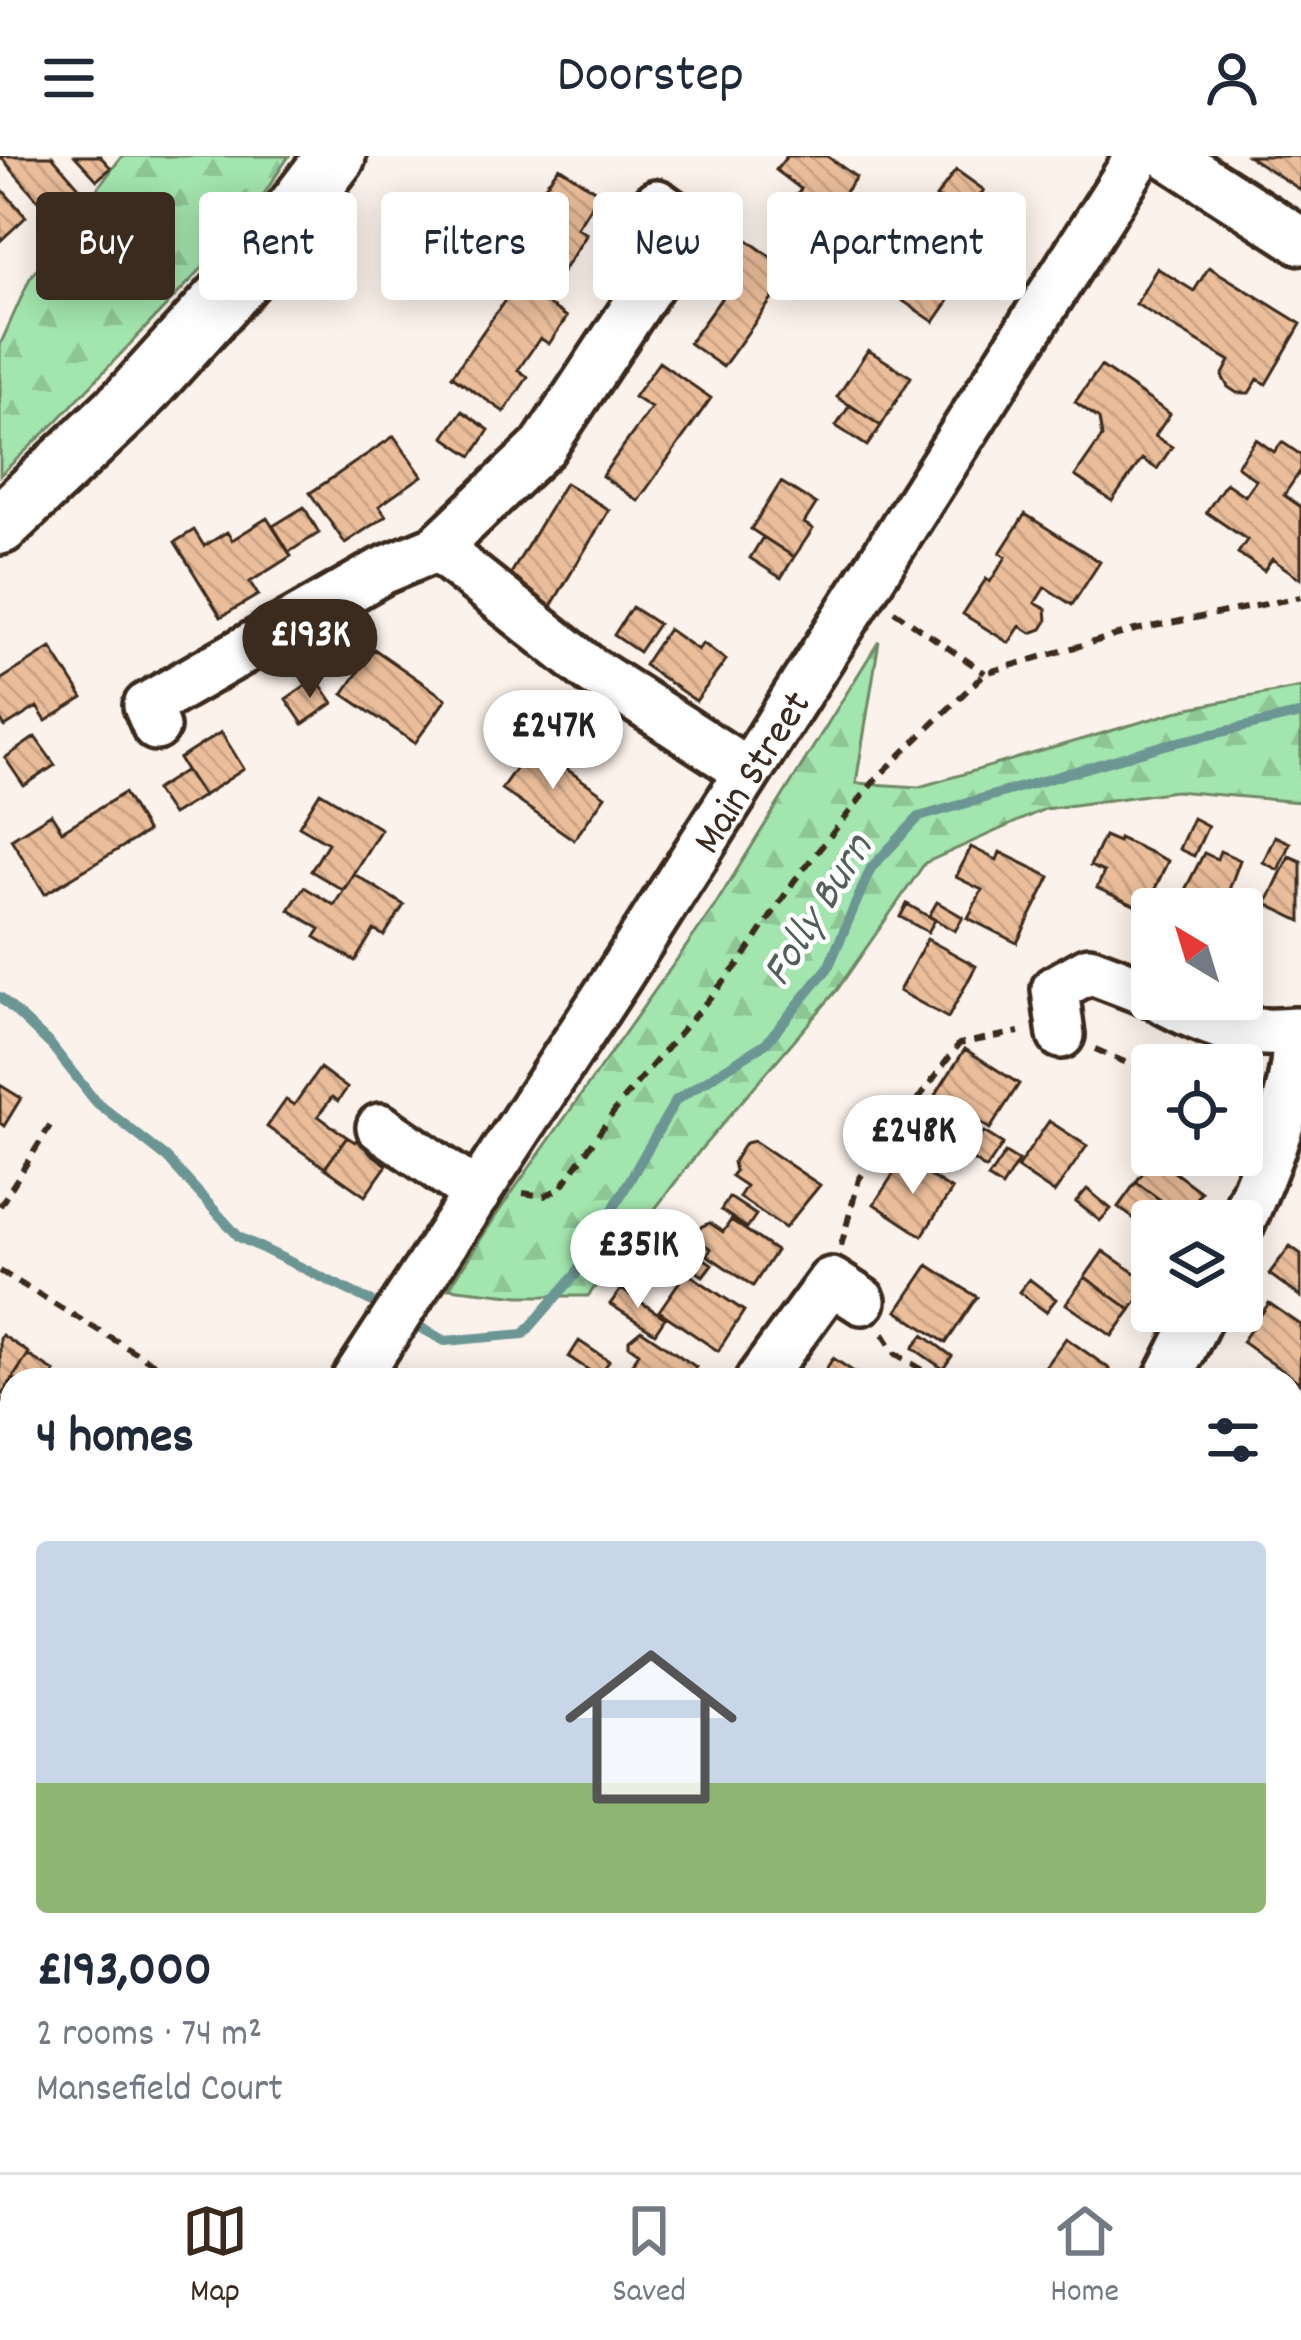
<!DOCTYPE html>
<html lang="en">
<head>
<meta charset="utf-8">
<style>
	body { margin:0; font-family:Dekko,sans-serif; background:#f6f6f7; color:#1f2937; height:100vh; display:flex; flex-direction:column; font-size:45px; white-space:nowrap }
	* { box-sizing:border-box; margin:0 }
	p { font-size:39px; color:#747a83 }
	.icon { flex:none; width:66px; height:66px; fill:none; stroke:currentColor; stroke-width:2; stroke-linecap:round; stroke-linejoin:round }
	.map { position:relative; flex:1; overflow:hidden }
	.side { position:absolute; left:0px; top:1212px; width:1302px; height:804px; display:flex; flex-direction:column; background:#fff; border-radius:36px 36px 0 0; box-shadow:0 6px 30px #0003 }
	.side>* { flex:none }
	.hud { position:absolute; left:36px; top:36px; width:1230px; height:108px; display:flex; gap:24px }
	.needle { width:78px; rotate:322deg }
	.controls { position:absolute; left:1131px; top:732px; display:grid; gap:24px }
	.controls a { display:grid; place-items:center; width:132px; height:132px; border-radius:12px; background:#fff; box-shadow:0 6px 30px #0003; font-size:60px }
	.price { position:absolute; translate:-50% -102px; padding:0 27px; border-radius:42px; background:#fff; color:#222; font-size:39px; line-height:78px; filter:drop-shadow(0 3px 6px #0008) }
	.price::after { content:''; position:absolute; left:50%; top:72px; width:36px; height:27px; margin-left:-18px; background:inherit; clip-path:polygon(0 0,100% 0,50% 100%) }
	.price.active { background:#3b2a1e; color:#fff }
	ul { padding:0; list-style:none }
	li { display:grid; align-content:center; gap:24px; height:636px; padding:0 36px }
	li+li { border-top:3px solid #e0e1e3 }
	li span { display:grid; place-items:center; height:372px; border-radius:12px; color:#555 }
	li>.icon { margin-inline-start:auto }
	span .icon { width:216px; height:216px; fill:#fffc; stroke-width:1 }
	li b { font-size:51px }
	h2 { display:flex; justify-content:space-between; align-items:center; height:144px; padding:0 36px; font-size:51px }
	.chip { padding:0 42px; border-radius:12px; background:#fff; box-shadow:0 6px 30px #0003; font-size:42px; line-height:108px }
	.chip.active { background:#3b2a1e; color:#fff }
	header { display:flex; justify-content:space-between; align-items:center; height:156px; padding:0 36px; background:#fff; font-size:54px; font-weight:600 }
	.dock { display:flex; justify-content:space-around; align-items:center; height:168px; border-top:3px solid #e0e1e3; background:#fff; font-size:33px; color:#747a83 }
	.dock a { display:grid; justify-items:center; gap:6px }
	.dock .active { color:#3b2a1e }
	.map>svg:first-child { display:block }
	.built { fill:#f6e2d3 }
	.forest { fill:url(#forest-firs); stroke:#6f8866; stroke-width:3 }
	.water { fill:url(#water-ripples); stroke:#6c9694; stroke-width:3 }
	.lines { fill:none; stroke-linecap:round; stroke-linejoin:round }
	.stream { stroke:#6c9694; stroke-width:10 }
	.building { fill:url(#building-back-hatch); stroke:#3b2a1e; stroke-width:3 }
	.minor-casing { stroke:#3b2a1e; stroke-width:54 }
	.major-casing { stroke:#3b2a1e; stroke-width:66 }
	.path { stroke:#3b2a1e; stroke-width:6; stroke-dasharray:12 9; stroke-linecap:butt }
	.minor { stroke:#fff; stroke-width:45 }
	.major { stroke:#fff; stroke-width:57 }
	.labels { text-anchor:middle; stroke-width:9; stroke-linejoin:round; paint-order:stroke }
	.street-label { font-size:42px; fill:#3b2a1e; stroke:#fff }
	.water-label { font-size:45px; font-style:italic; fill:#536059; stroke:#fff }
</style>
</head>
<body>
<header><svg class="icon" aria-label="menu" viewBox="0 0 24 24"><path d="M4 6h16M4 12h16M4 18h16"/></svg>Doorstep<svg class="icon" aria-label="person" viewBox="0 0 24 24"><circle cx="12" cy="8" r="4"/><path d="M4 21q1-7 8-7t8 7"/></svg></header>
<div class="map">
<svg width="1301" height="2016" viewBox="0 0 1301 2016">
	<defs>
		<pattern id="forest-firs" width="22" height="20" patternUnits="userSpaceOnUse" patternTransform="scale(3)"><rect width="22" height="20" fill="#a3e5ae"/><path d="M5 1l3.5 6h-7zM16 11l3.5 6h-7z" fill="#8dc595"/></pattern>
		<pattern id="water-ripples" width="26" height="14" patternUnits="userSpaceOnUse" patternTransform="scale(3)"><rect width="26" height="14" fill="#8cdee3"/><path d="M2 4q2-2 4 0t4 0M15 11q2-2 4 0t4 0" fill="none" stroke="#7abfc2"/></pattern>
		<pattern id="building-back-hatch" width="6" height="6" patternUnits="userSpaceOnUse" patternTransform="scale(3)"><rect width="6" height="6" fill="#ebbe9b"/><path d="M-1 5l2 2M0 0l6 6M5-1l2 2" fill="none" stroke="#caa385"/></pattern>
	</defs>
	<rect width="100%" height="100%" fill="#fbf2eb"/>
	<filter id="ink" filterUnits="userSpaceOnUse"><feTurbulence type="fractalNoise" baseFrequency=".00833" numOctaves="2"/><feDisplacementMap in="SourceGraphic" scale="24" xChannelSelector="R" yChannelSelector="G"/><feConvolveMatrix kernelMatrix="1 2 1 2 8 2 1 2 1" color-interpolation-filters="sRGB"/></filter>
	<g filter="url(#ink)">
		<path class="built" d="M0,1388L12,1395V1678L0,1696Z"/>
		<path class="forest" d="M122,0H289L244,68L57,265L0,319V189L30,122Z
			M879,485L856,627L919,631L1189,552L1301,531V646L1175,635L1045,653L925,707L837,834L701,993L588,1140H519L449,1132L501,1052L714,751Z
			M1301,1382V1905L1290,1907V1394Z
			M1290,1982L1301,1983V2016H1124V2004H1290Z
			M396,2004H661L647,2016H375Z
			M917,2004H1083L1085,2016H870Z"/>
		<path class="water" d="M666,2004H816L794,2016H652Z"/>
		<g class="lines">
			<path class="stream" d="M0,841L51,889L96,946L167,1002L239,1081L389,1154
				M405,1163L445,1185L524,1178L575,1119L676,944L766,887L828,812L871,712L919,661L1165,589L1301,558"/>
		</g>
		<path class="building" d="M0,0H52L85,38L55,64Z
			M75,0H100L111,12L97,24Z
			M787,0H827L856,21L806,90L775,68L801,33L776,14Z
			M1248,0H1301V34Z
			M559,11L599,37L577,72L587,78L561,118L506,81Z
			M956,14L984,34L975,46L1010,71L983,107L967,96L954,113L920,89L948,50L936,41Z
			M0,31L26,61L0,85Z
			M739,78L803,124L804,135L799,141L789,144L777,136L723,211L689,187L733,126L714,112Z
			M1209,111L1301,168L1266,228L1258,223L1249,237H1237L1228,231L1222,220L1230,205L1136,148L1157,112L1194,135Z
			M924,116L954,137L934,166L903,145Z
			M517,127L567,161L549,188L540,182L518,214L528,221L504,256L452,220Z
			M868,194L911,221L881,270L837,241Z
			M659,206L711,242L638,345L602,320L651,252L634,241Z
			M1101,210L1170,258L1155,280L1172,291L1157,313L1142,303L1112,345L1075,320L1102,281L1099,263L1075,246Z
			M850,249L881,270L867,290L836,270Z
			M462,255L489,274L472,300L444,281Z
			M394,280L422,320L379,350L386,360L345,387L310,337Z
			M1256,283L1274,296L1282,286L1301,299V314L1284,339L1301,351V423L1272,403L1264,415L1238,397L1247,384L1206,356L1226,327L1245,340L1256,324L1237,310Z
			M781,326L816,348L804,367L813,373L794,401L751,373Z
			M565,327L609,354L550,452L506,426Z
			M304,351L319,377L289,396L273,370Z
			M1025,358L1100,406L1072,449L1045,431L1035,447L1046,453L1047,465L1042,473L1031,477L1020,470L1009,487L963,458L986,423L990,426L1006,401L1000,397Z
			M267,362L291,400L250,426L258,439L221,461L175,386L194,374L204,390L227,376L232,384Z
			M763,381L794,401L781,422L750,402Z
			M632,451L658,468L639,496L614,479Z
			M668,473L698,494L703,487L726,504L696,545L644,509Z
			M51,492L83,542L46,565L37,551L5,571L0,563V524Z
			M374,493L446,543L415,587L343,538Z
			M316,522L333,547L303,568L286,543Z
			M221,576L244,613L203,640L179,603Z
			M35,581L55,609L24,630L5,602Z
			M532,589L605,640L574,684L501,633Z
			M186,614L203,640L172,659L155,634Z
			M320,636L381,673L343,734L311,715L328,687L299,670Z
			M124,637L147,676L45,738L11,683L51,658L62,675Z
			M1193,662L1208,670L1194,700L1179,693Z
			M1104,680L1118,686L1119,682L1168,705L1145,754L1097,732L1104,716L1090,710Z
			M1275,680L1290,687L1278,714L1263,706Z
			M971,691L997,704L1000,696L1050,721L1017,787L968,762L982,734L956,721Z
			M1220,695L1240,704L1222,753H1175L1204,697L1217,703Z
			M1289,700L1301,705V765L1266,748Z
			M354,718L404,749L384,780L374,774L355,805L315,781L320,773L289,754L304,731L334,749Z
			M937,746L963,761L955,775L929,760Z
			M907,748L935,764L928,776L900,761Z
			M927,783L976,810L948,862L899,835Z
			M965,893L1019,928L990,973L936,938Z
			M320,912L347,932L338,945L332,941L318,960L347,981L325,1012L267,971L286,944L294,949Z
			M0,929L21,942L4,970L0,967Z
			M1049,965L1087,990L1054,1037L1017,1012Z
			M363,974L377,985L369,996L387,1009L365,1040L325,1012L347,981L355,986Z
			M984,976L1003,988L986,1013L968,1001Z
			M897,980L910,988L894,1013L880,1004Z
			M754,985L820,1029L785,1072L739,1041L746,1030L731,1020L735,1015L733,1006L745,987Z
			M1005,997L1018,1005L1002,1031L988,1022Z
			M1154,1001L1201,1036L1182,1060L1136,1026Z
			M903,1003L952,1034L922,1080L874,1048Z
			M1136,1026L1182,1060L1178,1065H1152V1076L1118,1051Z
			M1087,1033L1111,1053L1100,1065L1076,1046Z
			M729,1041L756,1059L747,1072L721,1054Z
			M731,1064L776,1095L753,1130L707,1099L711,1093L699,1084L697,1076L702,1070L710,1067L723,1076Z
			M684,1089L712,1108L703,1120L676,1102Z
			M1290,1090L1301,1098V1141L1269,1118Z
			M1103,1095L1149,1127L1131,1154L1085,1121Z
			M928,1109L977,1141L946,1187L897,1155Z
			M686,1116L744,1155L718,1195L659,1155Z
			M1085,1121L1131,1154L1112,1180L1066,1148Z
			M1029,1123L1056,1143L1046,1156L1019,1136Z
			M621,1133L665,1162L655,1177L610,1148Z
			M1269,1147L1301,1169L1300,1227L1242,1186Z
			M641,1174L696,1211L688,1224H641L627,1215L639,1197L629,1190V1184Z
			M2,1179L29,1197L0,1242V1182Z
			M923,1179L952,1200L943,1213L913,1192Z
			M1066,1182L1110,1213L1102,1224H1044L1038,1220Z
			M579,1185L609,1205L599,1221L569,1201Z
			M28,1199L55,1216L50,1224H12V1253L0,1242Z
			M833,1202L866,1224H819Z
			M0,1521L12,1527V1571L4,1567L0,1575Z
			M12,1857V1906L0,1898V1875Z
			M0,1898L12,1906V1937L0,1955Z"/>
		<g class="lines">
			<g class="minor-casing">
				<g id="minor">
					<path d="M1169,0L1301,85"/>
					<path d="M437,392L543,291L689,70L657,47"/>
					<path d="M156,571L147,550L382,415L437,392L589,513L747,615"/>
					<path d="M1161,843C1211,870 1239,880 1296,875C1297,941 1267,1006 1242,1066"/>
					<path d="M1061,879L1055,833L1089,814L1152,838"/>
					<path d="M380,971L477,1038"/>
					<path id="s1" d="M355,1224L618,821L1139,0"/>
					<path d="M759,1224L831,1125L862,1145"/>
					<path d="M1167,1224L1202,1155"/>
					<path d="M0,1353L12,1361"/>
					<path d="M0,1462L12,1466"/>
					<path d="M0,1770L12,1751"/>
				</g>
			</g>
			<g class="major-casing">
				<path id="major" d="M0,369L131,245L249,115L336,0"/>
			</g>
			<path class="path" d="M894,455L985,517
				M1095,893L1152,918
				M1172,909L1186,900
				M523,1037L544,1040L561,1032L620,947L742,804L794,725L876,623L985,517L1135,474L1301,441
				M0,1050L50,970
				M841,1090L859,1023L959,888L1019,876
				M0,1115L181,1224
				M883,1178L896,1198L940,1224
				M1290,1676L1301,1667
				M1290,1778L1301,1777
				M1110,2004L1112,2016
				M535,2016L540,2004"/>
			<use href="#minor" class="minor"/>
			<use href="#major" class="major"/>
		</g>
	</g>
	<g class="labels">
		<g class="street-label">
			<text dy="15" stroke="none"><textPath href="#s1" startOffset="726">Main Street</textPath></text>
		</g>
		<g class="water-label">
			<text transform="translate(814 752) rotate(-58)" y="16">Folly Burn</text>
		</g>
	</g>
</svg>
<div class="controls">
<a><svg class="needle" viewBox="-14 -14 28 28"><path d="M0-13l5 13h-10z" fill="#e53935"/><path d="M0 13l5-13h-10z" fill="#747a83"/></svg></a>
<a><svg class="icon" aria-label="locate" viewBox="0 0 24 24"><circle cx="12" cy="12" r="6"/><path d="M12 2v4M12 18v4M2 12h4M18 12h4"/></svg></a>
<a><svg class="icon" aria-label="layers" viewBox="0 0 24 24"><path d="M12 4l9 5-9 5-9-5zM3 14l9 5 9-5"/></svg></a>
</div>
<b class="price active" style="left:310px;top:545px">£193K</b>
<b class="price" style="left:553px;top:636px">£247K</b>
<b class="price" style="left:913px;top:1041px">£248K</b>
<b class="price" style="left:638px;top:1155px">£351K</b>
<div class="hud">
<a class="chip active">Buy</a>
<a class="chip">Rent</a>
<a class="chip">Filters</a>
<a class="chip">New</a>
<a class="chip">Apartment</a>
</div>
<section class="side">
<h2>4 homes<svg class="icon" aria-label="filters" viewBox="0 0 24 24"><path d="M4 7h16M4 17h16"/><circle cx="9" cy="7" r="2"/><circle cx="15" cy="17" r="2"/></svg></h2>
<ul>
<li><span style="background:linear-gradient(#c9d6e8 65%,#8fb573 0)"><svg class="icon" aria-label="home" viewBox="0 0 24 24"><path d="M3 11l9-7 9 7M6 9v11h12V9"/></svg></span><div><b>£193,000</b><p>2 rooms · 74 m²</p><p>Mansefield Court</p></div></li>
</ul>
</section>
</div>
<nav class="dock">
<a class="active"><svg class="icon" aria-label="map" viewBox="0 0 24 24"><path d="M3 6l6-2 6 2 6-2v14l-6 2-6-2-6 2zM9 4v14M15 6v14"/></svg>Map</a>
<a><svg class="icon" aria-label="saved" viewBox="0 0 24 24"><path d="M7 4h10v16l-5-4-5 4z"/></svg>Saved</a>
<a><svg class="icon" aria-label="home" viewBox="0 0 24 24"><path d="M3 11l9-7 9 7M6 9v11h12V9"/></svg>Home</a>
</nav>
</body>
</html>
